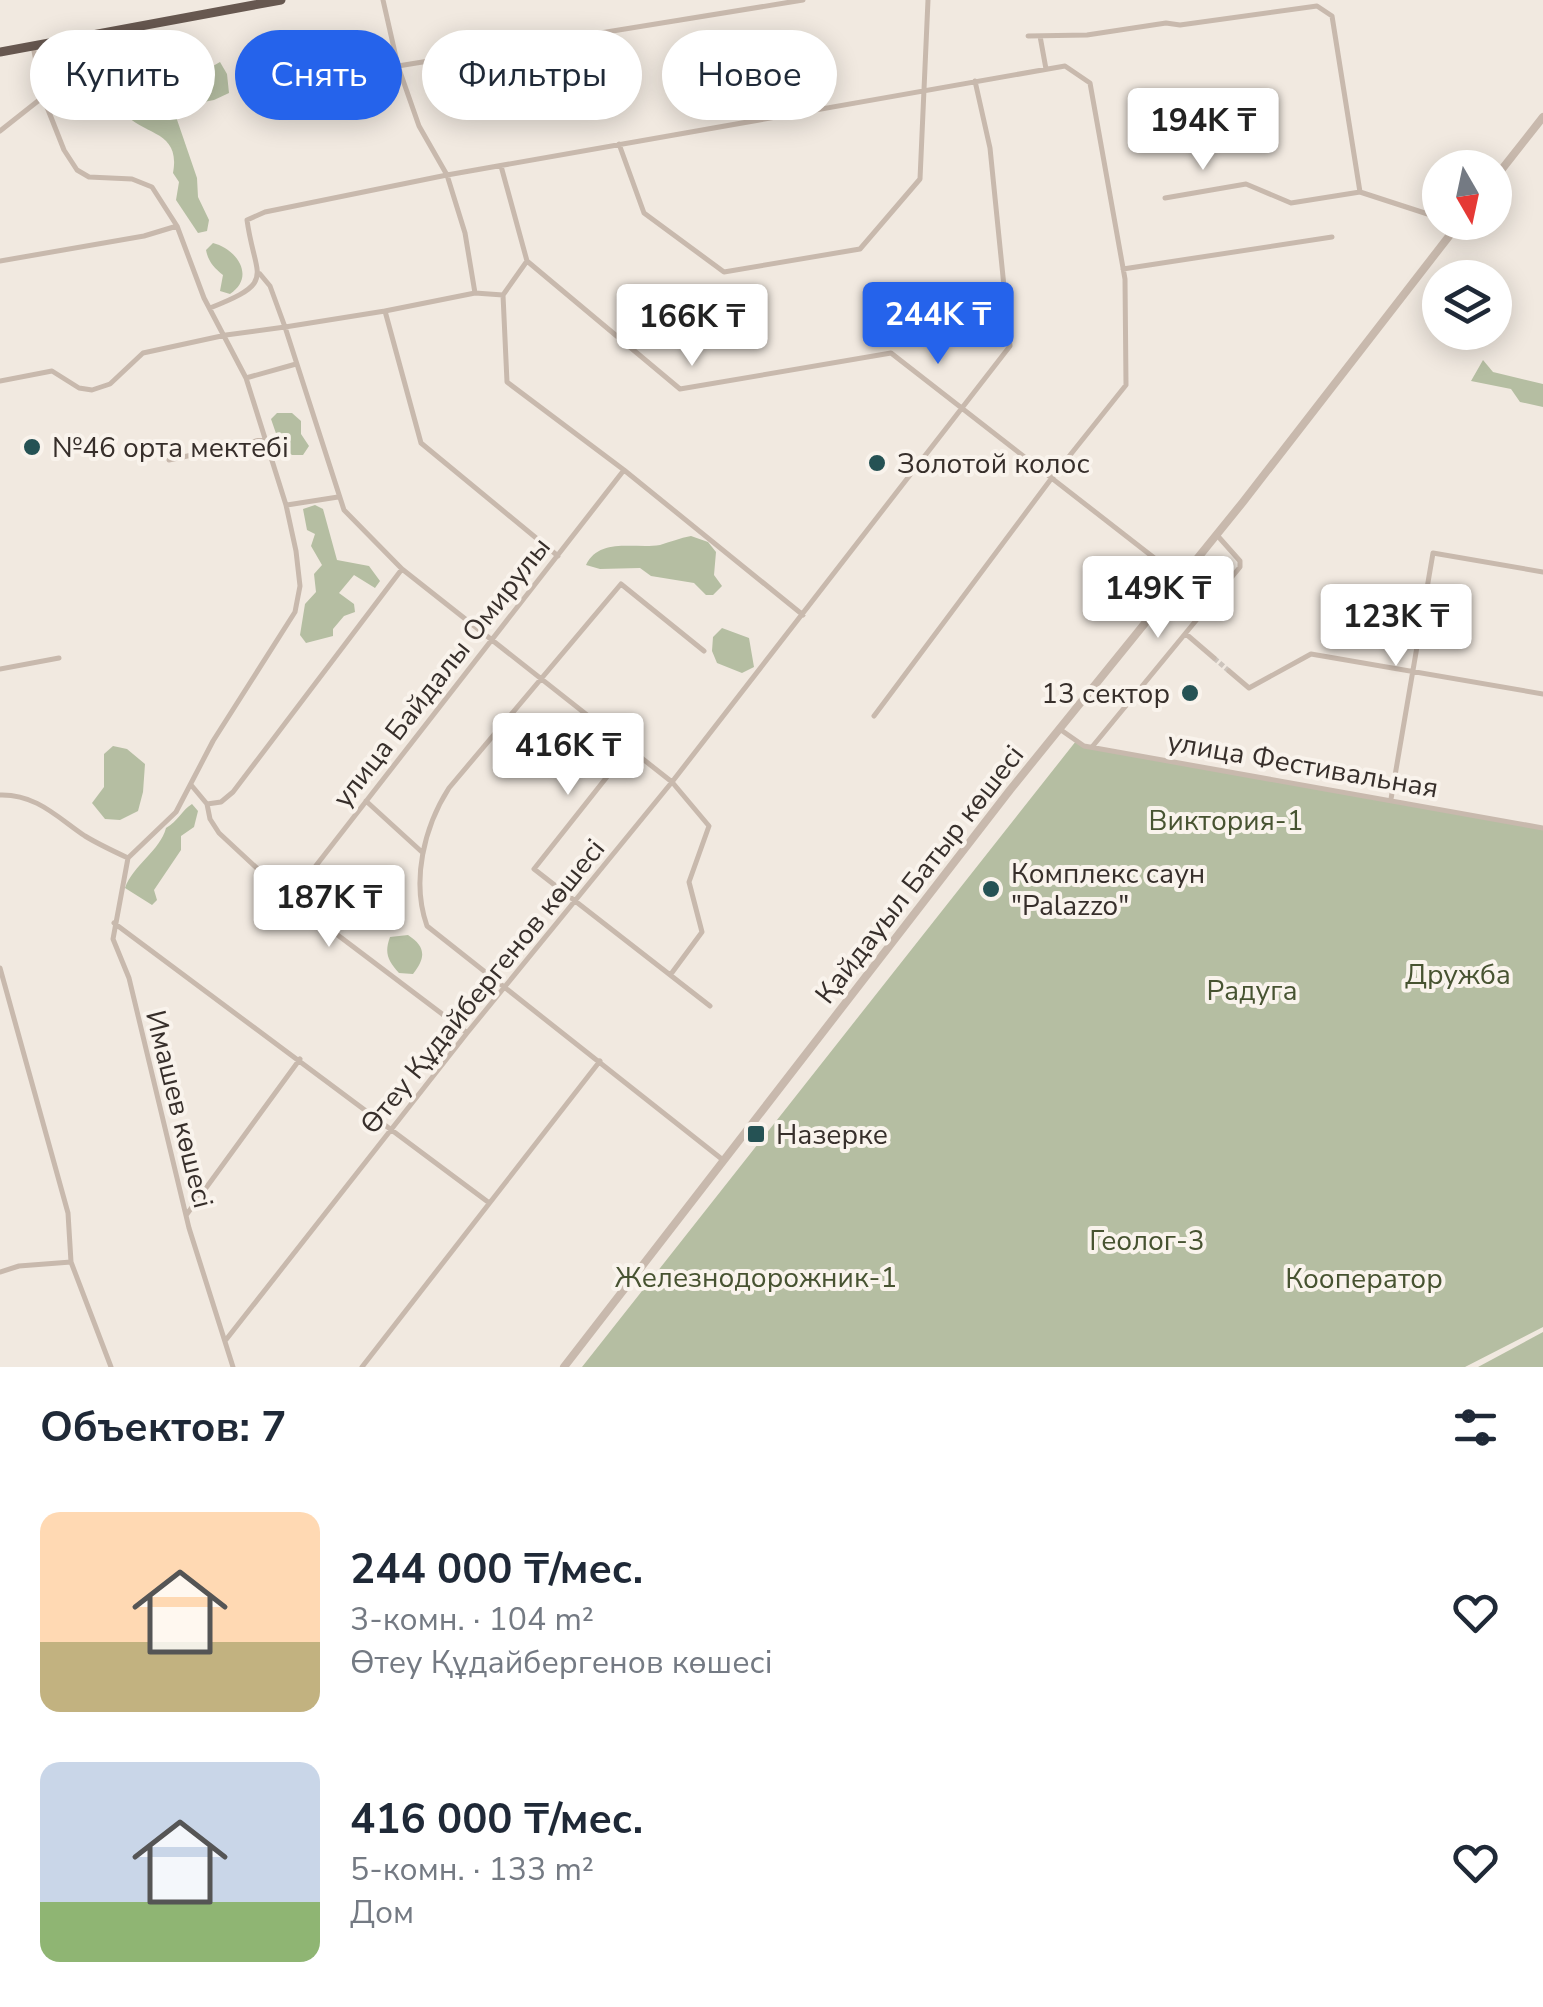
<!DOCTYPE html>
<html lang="ru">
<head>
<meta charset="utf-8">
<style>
	body { margin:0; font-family:"Nunito Sans",sans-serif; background:#f6f6f7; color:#1f2937; height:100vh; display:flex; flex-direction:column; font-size:38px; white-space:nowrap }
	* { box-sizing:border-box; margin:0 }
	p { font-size:32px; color:#747a83 }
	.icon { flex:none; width:55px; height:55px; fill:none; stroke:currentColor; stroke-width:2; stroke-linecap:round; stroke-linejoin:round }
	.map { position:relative; height:1367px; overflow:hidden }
	.sheet { display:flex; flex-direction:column; background:#fff; flex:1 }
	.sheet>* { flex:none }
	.banner { position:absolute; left:30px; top:30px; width:1000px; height:90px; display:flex; gap:20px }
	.needle { width:65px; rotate:171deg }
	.buttons { position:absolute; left:1422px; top:150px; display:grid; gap:20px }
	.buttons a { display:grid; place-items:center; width:90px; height:90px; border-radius:50%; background:#fff; box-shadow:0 5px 25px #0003; font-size:50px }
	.price { position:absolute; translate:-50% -85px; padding:0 22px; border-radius:10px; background:#fff; color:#222; font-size:32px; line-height:65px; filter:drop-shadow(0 2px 5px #0008) }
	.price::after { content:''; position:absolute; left:50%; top:60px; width:30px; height:22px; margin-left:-15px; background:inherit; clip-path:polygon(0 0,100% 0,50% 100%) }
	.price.active { background:#2563eb; color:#fff }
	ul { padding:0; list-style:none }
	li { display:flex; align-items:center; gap:30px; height:250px; padding:0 40px }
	li span { display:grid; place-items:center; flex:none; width:280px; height:200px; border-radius:20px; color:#555 }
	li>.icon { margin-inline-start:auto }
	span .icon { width:120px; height:120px; fill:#fffc; stroke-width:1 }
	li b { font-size:42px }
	h2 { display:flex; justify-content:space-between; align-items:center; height:120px; padding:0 40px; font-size:42px }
	.tag { padding:0 35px; border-radius:45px; background:#fff; box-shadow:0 5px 25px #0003; font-size:35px; line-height:90px }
	.tag.active { background:#2563eb; color:#fff }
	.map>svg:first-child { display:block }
	.green { fill:#b5bea2 }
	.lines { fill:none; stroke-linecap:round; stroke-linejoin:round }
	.minor-tunnel { stroke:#ccc4bc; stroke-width:5; stroke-dasharray:5 2.5; stroke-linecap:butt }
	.minor { stroke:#c8b9ad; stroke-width:5 }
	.tertiary { stroke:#c8b9ad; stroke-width:8 }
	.trunk { stroke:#675850; stroke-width:9 }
	.poi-dot { fill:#255254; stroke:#f9f3ec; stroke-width:4 }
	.labels { text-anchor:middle; stroke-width:8; stroke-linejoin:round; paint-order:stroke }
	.poi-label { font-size:28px; fill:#372f2b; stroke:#f9f3ec; text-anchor:start }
	.street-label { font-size:28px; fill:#372f2b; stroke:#f9f3ec }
	.park-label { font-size:28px; fill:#475331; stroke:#f9f3ec }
</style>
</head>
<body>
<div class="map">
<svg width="1543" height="1367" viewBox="0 0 1543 1367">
	<rect width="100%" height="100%" fill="#f1e9e0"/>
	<path class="green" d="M220,62L227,74L229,93L214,100L173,108L197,178L198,197L209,220L207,231L198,233L176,200L179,182L173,173C181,130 144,136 124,113V104L147,97L173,80L190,88C202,79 206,69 220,62Z
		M213,243C237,249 256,277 230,294L220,291L223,275C214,268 208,261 206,250Z
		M1483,360L1493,372L1543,384V407L1520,402L1511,389L1471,381Z
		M277,413H292L301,421V434L309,446L303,455H292L280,445L271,419Z
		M315,505L323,509L337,560L369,566L380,581L375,588L354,575L339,593L354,604L355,612L344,616L333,629V636L306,643L300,635L305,604L316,592L314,574L322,565L311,546L315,534L307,530L303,509Z
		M691,536L708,542L716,552L714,575L722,586L713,595H706L694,583L651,576L640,568L600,569L586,565C599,537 635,549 660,545C670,542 680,538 691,536Z
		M722,628L749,638L754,667L742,673L717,663L712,651L713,637Z
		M1076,741L1084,746L1543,829V1327L1465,1367H582Z
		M113,746L127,749L145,764L143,792L138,811L120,820L105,819L92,803L104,787V754Z
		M192,804L198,811L194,827L181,836V850L154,890L157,900L152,905L125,888C133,865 160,851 166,828C178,821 182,810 192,804Z
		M408,935C426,947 426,957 413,974L399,973C388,961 384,953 390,937Z
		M1543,1332V1367H1478Z"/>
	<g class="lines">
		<path class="minor-tunnel" d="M1214,658L1229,671"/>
		<path class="minor" d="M383,0L398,66L419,126L447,175L465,233L475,293L385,311L421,443L558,556
			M1028,36L1087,35L1166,23L1180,25L1317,6L1332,16L1360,192
			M1040,36L1046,69
			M398,66L803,0
			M0,131L43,97
			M619,144L644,213L724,272L860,249L920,179L928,0
			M501,166L527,261L503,295L507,382L624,470L803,615
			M1165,198L1246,184L1291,203L1360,192L1440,218
			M0,261L144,236L177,226
			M527,261L680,389L891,353L1180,578
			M1123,269L1332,237
			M475,293L503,295
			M210,308C278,281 255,279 247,220L265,212L447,175L1065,66L1090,83L1125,279L1126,385L1051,479L874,716
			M385,311L285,327L344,510L402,569
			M246,378L296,364
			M0,381L52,371L79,388L92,390L110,384L143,353L226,335L285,327L270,286L260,274
			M169,460L265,439
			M287,505L338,497
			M1186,634L1214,658
			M704,651L621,584L449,788C424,827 411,881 427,926L723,1160
			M0,669L59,658
			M1229,671L1249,688L1311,654L1543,694
			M1061,730L1084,746L1543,828
			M1092,747L1240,567V561L1216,534
			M629,749L534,869L710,1006
			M192,786L207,804
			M0,795C36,794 57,817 85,836C98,844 113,851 128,858L176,812L213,741L295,612L300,586L296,551L286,505L246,378L204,298L177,226L152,187L132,179L89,177L77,170L64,150L43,97L33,46
			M1391,799L1433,553L1543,572
			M366,801L423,853
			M128,858L113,939L129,978L189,1228L233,1367
			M290,899L624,470
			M114,923L488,1202
			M0,968L68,1213L71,1262L111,1367
			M466,1032L290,899L219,833L210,819L207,804L221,802L233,792L402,569L672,782L709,826L689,882L702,932L671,974
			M187,1214L300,1059
			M0,1272L19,1266L71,1262
			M225,1341L467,1033L672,782L1010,346L990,148L975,81
			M362,1367L600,1061"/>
		<path class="tertiary" d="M1495,178L1543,117
			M564,1367L1010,790L1243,502L1460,222"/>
		<path class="trunk" d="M0,52L281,0"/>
	</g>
	<g class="poi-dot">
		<circle cx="32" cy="447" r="10"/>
		<circle cx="877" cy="463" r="10"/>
		<circle cx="1190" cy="693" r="10"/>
		<circle cx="991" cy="889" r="10"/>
		<rect x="746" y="1124" width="20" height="20" rx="5"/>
	</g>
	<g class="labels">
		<g class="poi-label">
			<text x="52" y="457">№46 орта мектебі</text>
			<text x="897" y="473">Золотой колос</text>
			<text x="1170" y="703" text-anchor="end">13 сектор</text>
			<text x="1011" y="883">Комплекс саун<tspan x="1011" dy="32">"Palazzo"</tspan></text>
			<text x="776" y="1144">Назерке</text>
		</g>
		<g class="street-label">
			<text transform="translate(441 672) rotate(-52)" y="10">улица Байдалы Омирулы</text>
			<text transform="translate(1303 764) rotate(10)" y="10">улица Фестивальная</text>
			<text transform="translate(919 874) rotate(-52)" y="10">Қайдауыл Батыр көшесі</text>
			<text transform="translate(482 986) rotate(-51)" y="10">Өтеу Құдайбергенов көшесі</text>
			<text transform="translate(180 1109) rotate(76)" y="10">Имашев көшесі</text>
		</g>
		<g class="park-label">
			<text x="1226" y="830">Виктория-1</text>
			<text x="1458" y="984">Дружба</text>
			<text x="1252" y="1000">Радуга</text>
			<text x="1147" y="1250">Геолог-3</text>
			<text x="756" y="1287">Железнодорожник-1</text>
			<text x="1364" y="1288">Кооператор</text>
		</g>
	</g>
</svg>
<div class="buttons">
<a><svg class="needle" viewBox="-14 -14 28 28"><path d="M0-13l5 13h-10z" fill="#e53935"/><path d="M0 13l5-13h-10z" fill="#747a83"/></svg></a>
<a><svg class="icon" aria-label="layers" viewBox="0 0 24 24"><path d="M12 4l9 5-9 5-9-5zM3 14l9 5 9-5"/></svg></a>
</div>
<b class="price" style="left:1203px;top:173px">194K ₸</b>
<b class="price active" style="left:938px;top:367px">244K ₸</b>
<b class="price" style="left:692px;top:369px">166K ₸</b>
<b class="price" style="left:1158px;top:641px">149K ₸</b>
<b class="price" style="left:1396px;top:669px">123K ₸</b>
<b class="price" style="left:568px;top:798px">416K ₸</b>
<b class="price" style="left:329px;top:950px">187K ₸</b>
<div class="banner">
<a class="tag">Купить</a>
<a class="tag active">Снять</a>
<a class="tag">Фильтры</a>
<a class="tag">Новое</a>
</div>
</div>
<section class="sheet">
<h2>Объектов: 7<svg class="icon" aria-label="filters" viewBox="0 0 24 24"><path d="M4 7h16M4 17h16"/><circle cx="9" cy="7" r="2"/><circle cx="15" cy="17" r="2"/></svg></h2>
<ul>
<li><span style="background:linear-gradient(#ffd9b3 65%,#c2b280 0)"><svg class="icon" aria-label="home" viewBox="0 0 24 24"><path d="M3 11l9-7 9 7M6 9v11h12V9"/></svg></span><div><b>244 000 ₸/мес.</b><p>3-комн. · 104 m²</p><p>Өтеу Құдайбергенов көшесі</p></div><svg class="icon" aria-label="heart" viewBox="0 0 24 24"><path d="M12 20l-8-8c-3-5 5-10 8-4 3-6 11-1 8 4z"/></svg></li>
<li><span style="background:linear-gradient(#c9d6e8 70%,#8fb573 0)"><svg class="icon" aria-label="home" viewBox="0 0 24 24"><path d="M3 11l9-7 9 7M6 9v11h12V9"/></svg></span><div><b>416 000 ₸/мес.</b><p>5-комн. · 133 m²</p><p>Дом</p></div><svg class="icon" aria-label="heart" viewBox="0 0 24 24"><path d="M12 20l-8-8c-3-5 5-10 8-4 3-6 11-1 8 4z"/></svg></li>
</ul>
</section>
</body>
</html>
